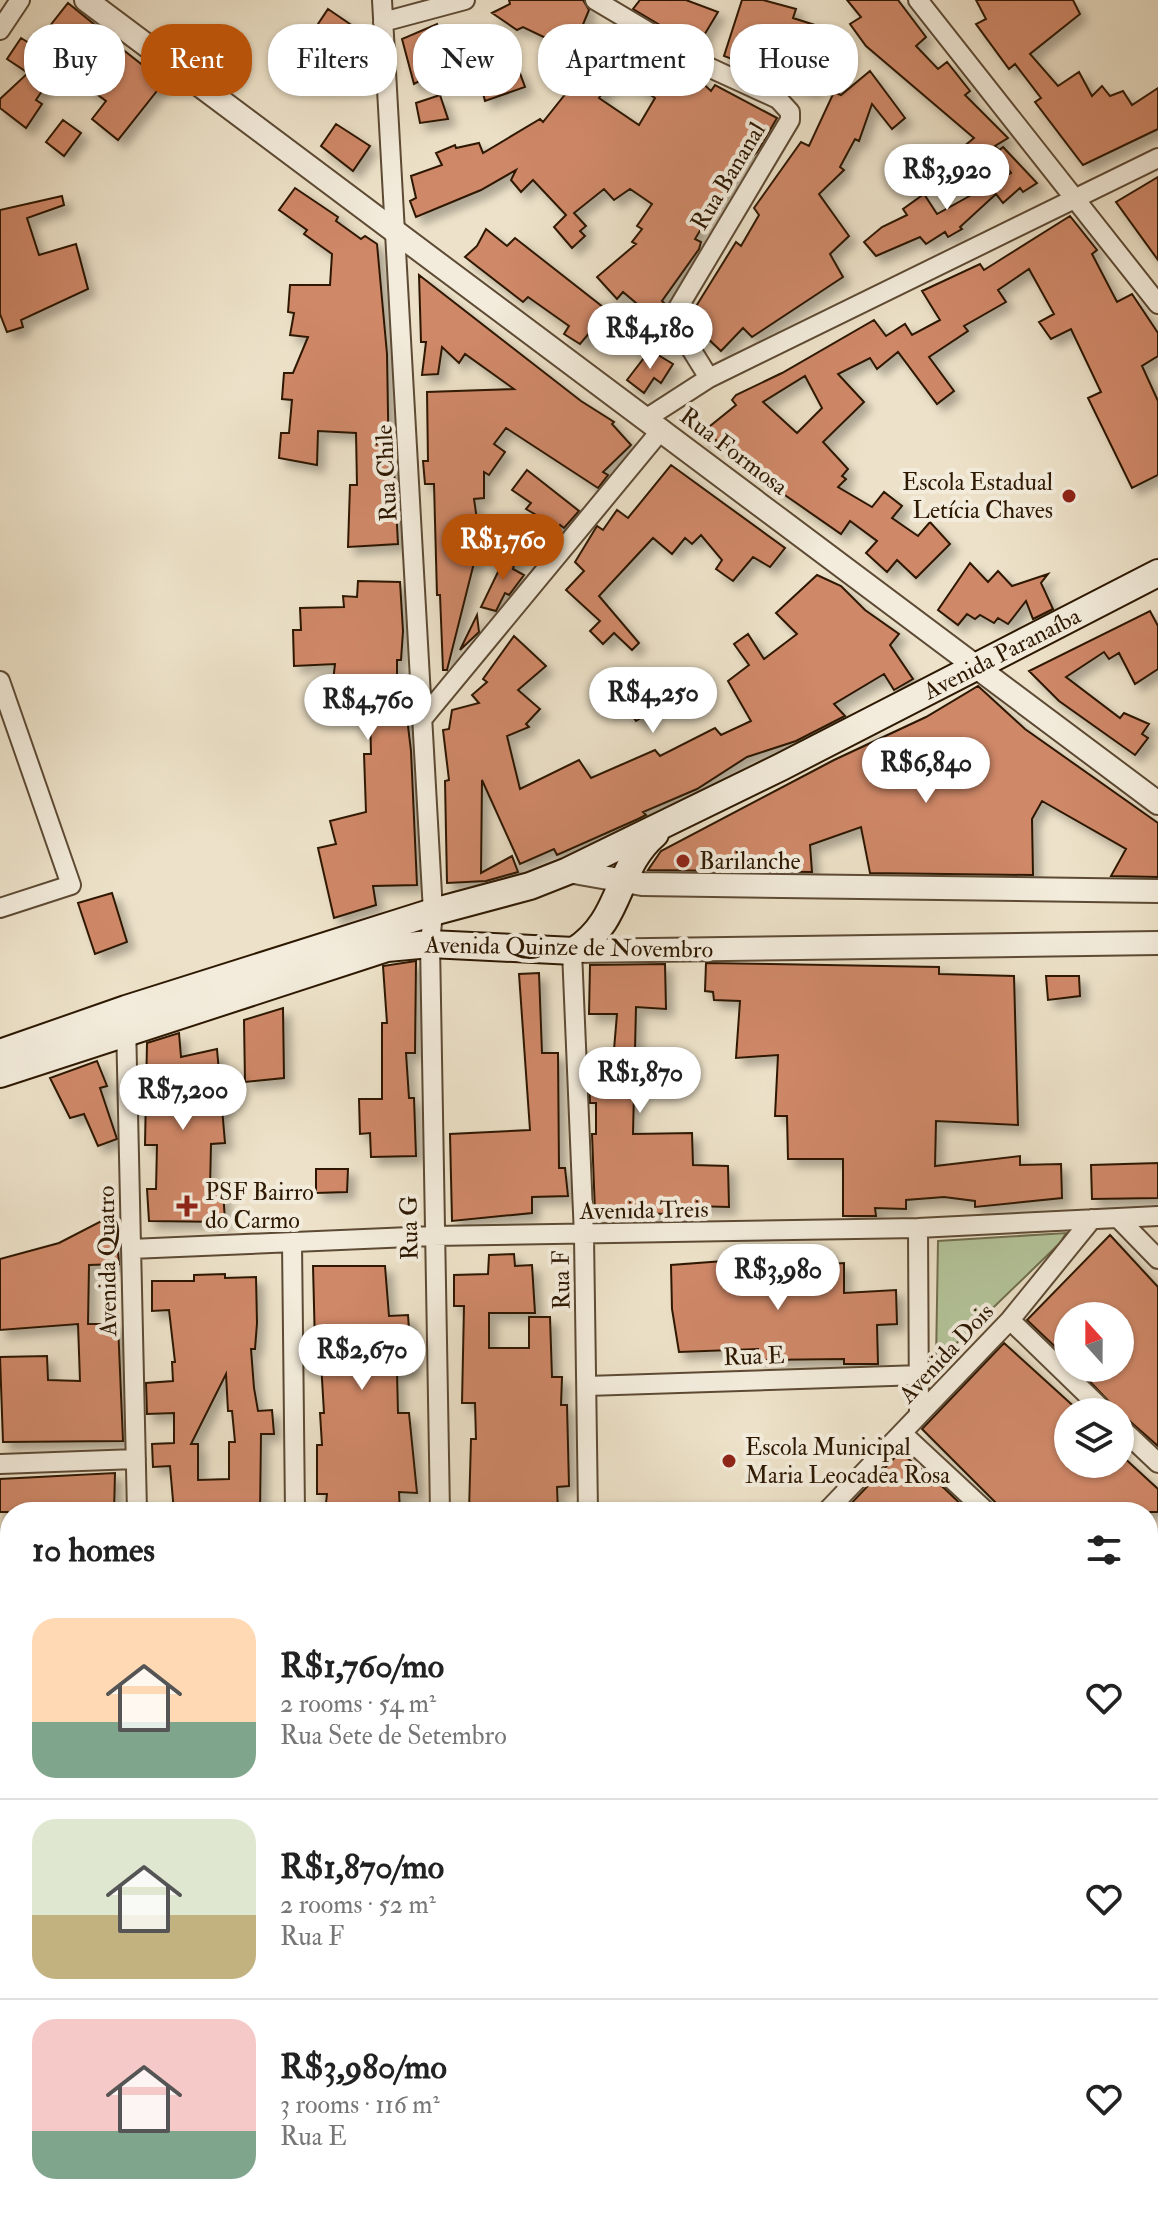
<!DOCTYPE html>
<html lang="en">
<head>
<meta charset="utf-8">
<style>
	body { margin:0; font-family:"IM FELL Double Pica",serif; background:#f6f6f6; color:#222; height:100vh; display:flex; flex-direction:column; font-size:30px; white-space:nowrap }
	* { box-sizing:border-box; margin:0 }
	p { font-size:26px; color:#767676 }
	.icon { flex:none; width:44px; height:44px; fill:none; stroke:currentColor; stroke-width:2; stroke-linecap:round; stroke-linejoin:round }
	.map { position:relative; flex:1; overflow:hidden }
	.drawer { position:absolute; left:0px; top:1502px; width:1158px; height:714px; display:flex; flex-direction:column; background:#fff; border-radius:32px 32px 0 0; box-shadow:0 2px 6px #0004 }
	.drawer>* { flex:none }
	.hud { position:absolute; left:24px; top:24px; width:1110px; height:72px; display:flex; gap:16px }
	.needle { width:52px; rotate:339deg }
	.tools { position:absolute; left:1054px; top:1302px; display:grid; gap:16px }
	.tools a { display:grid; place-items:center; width:80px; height:80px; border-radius:50%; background:#fff; box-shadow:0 2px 6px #0004; font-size:40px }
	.price { position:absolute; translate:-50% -68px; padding:0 18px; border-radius:28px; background:#fff; color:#222; font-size:26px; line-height:52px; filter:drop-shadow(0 2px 4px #0008) }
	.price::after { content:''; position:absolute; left:50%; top:48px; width:24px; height:18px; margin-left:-12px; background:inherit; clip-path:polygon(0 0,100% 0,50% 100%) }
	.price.selected { background:#b45309; color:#fff }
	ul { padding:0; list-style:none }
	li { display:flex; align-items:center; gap:24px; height:200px; padding:0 32px }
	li+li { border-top:2px solid #e0e0e0 }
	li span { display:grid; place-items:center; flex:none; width:224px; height:160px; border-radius:24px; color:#555 }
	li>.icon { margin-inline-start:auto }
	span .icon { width:96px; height:96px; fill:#fffc; stroke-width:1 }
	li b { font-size:34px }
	h2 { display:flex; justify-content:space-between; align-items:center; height:96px; padding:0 32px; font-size:34px }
	.pill { padding:0 28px; border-radius:32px; background:#fff; box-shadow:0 2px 6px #0004; font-size:28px; line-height:72px }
	.pill.selected { background:#b45309; color:#fff }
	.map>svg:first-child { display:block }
	.green { fill:#b4c49a; stroke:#706e4e; stroke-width:2 }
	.building { fill:#cf8868; stroke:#2d1802; stroke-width:2; fill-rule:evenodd; filter:url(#shadow) }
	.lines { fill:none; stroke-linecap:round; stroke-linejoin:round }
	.minor-casing { stroke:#5d4a34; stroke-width:22 }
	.tertiary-casing { stroke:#5d4a34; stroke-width:26 }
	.secondary-casing { stroke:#2d1802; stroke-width:30 }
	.minor { stroke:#f3ecdc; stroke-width:18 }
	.tertiary { stroke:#f3ecdc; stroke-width:22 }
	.secondary { stroke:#f3ecdc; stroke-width:26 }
	.poi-dot { fill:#8f2418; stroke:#f3ecdc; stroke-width:3 }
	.labels { text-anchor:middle; stroke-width:8; stroke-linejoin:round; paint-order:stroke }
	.street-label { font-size:24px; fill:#2d1802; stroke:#f3ecdc }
	.poi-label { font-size:24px; fill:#2d1802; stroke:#f3ecdc; text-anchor:start }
</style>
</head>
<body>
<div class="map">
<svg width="1158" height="2215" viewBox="0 0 1158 2215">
	<defs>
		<filter id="shadow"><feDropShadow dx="7" dy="7" stdDeviation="4" flood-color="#0004"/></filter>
	</defs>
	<rect width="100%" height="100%" fill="#ede2c9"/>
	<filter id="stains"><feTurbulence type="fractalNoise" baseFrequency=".0025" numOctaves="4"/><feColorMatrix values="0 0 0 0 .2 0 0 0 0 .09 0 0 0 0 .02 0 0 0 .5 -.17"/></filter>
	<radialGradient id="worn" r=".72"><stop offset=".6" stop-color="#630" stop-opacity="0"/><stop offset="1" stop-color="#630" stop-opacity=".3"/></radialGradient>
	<path class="green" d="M1066,1233L1060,1243L936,1363L938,1241Z
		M1158,2164V2215H467L472,2206H1148V2167Z
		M297,2206L358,2209L371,2215H249Z"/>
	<path class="building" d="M509,0H583L589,10L567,63L545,48L550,40L523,27L517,30L492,13L510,4Z
		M640,0H686L718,12L697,47L633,9Z
		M742,0H763L796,9L793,18L818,26L814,36L835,45L812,90L724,56Z
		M847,0H898L926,37L916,46L938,69L947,62L970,91L965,95L1008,138L995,146L998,149L971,171L956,153L974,138L866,46L850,24L861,17Z
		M976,0H1073L1080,14L1030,54L1058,86L1079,72L1092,96L1102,86L1110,96L1123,91L1132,105L1158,88V129L1083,165L1035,102L1041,98L1015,64L1009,69L976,24L986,19Z
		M68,3L95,25L76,53L70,49L36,100L42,104L26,128L0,108V99L28,73L7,59L21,38L34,46Z
		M328,9L369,37L357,52L371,61L362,73L325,47L334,35L318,24Z
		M437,24L450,55L444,57L447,66L414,84L402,39Z
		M618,28L685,67L711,91L715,85L777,118L757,152L730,175L736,181L711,212L695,239L701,242L699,249L662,301L666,305L655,319L623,292L617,299L597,277L636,244L632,242L642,229L637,226L652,204L630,189L614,200L604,189L574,213L586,226L580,231L585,236L572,248L554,227L566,215L533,180L521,192L511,180L516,170L481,190L416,217L410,201L416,198L411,176L442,165L436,153L455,145L456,148L479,143L483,153L540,119L543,122ZM617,73L655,98L639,125L599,98Z
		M117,45L164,82L118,140L92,119L106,101L87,87Z
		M518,68L525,87L485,101L480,82Z
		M870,71L905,118L892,129L872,104L859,141L855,139L840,167L844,170L819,194L849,236L830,254L843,277L752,337L743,328L721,351L690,322V316L736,242L741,246L759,215L754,208L764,194L801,142L809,146L834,92L841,95Z
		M440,95L448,119L420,123L416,103Z
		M63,120L81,133L64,156L46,142Z
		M336,124L370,146L353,171L321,146Z
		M1003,147L1037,183L1023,192L1020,188L1003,203L996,194L960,227L962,229L948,237L945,232L926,244L920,237L876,256L864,242L882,227L907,215L903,209L924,194L937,214L1011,173L997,152Z
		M1158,177V260L1116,202Z
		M295,188L338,217L336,221L361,239L365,236L377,244L387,354L389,470H394L398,544L348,547L350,485H357L356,433L318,431L317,465L279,458L281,433H289L292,400L282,399L284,373H293L308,337L290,335L294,313L288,312L290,285H330L332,254L304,234L307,230L279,210Z
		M62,196L64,205L27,218L39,255L76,244L88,289L21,320L23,327L7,332L0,314V210Z
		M1070,216L1097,250L1092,254L1117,302L1132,294L1158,333V356L1142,366L1158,401V475L1132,488L1088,398L1101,392L1071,329L1051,339L1039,322L1054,314L1029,269L998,290L1006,302L964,326L968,331L929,357L954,391L937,404L898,352L877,369L870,358L838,374L864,402L823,442L848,469L842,476L846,479L838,487L872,507L884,492L902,506L892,518L918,536L930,522L950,544L916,578L897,560L887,572L866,553L877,541L850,521L841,534L756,475L716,440L712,443L699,435L736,405L732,400L736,395L782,373L874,320L886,336L905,324L912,335L940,320L922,291L980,264L984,270ZM805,376L822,408L797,433L763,402Z
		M486,229L507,246L515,238L608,311L580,344L564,334L569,326L528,297L523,302L465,257L477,246Z
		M419,275L581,401L614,422L612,424L631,445L603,472L608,475L598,488L506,428L494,444L505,452L489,475L484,472V498L474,499L477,520L469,548L482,531L447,670H443L440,595H437L434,484H425L423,461H428L427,392L514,389L465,354L459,363L442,347L438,374L422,375L426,342H421Z
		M650,350L673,364L661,383L654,378L644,393L627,380Z
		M671,465L785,548L770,567L753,557L733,581L716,569L722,560L701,535L692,544L685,538L672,554L653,538L599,596L639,643L632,650L614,633L603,644L590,631L600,621L566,590L584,571L575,562L597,526L603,530L617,510L628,518Z
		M527,470L579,511L564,528L560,525L544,550L524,536L538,516L526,509L531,503L512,490Z
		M510,547L518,551L513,569L524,575L509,595L505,593L496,611L481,607Z
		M970,563L988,582L998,571L1012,586L1048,574L1041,583L1053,609L1033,619L1026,601L1008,624L998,618L994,623L980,615L975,619L967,614L958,625L938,610Z
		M817,575L841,586L865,610L899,634L890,645L913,679L894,690L884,674L834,704L845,716L796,741L747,757L697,789L643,812L646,815L638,819L557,855L554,849L520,864L482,780L481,873L512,856L518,872L486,881L447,883L445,781L449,780L443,730L449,729L452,710L479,703L472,695L487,682L483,679L514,636L546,666L518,690L540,709L526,724L529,727L507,736L520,789L579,760L591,778L655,750L660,756L715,728L721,735L751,721L728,681L749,665L734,644L748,634L764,659L797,634L776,613Z
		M358,581L400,582L403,631L401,660H397V701H405L411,751L417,885L373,886L376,905L334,918L318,848L336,844L330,821L366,812L364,754H371L370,712L341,713L342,682L333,681L335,664L294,666L293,630H301L300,608L344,607L343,596L357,597Z
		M1150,611L1158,626V669L1135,684L1119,653L1109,659L1104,652L1066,677L1120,718L1124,713L1149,724L1142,734L1148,738L1135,755L1059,701L1029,671Z
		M477,615L479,632L460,650Z
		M978,686L1025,729L1158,823V877L1111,876L1126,849L1042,801L1032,819L1033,875L870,873L861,827L810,845L812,872L648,870L661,851L834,760L926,717Z
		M634,693L649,713L636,721L622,701Z
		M112,893L127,942L95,954L78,903Z
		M416,961L415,1053H406L409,1098H414L416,1156L371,1157L370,1133L360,1134L359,1099H382V1023H387L383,966Z
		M706,963L939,967V974L1014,976L1018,1125L936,1121L935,1166L1020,1156V1165L1061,1164L1062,1198L975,1207V1201L944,1197L906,1200V1209L875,1208L876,1216H843V1159H788L787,1116H775L778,1055L736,1058L740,1001L714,1000L713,992L705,991Z
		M665,964L666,1009L636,1007L633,1134L692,1133L693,1165L728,1166L729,1207L694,1206L695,1218L668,1220V1214L595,1212L592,1134H596V1103H590L589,1072L612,1073L617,1014H589L590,965Z
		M539,973L542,1053H558L559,1168H565L568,1196L532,1197V1213L452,1221L450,1134L530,1130L519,974Z
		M1046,976H1079L1080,996L1048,1000Z
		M283,1008L284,1078L245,1082L244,1020Z
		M179,1033L181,1057L217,1049L225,1143L211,1144L210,1189H223L225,1222L149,1221L147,1189H156L157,1145H145L147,1043Z
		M97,1061L107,1086L100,1088L117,1139L98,1146L84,1114L70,1118L50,1078Z
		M1158,1163V1198L1092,1199L1091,1165Z
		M316,1169H348L347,1192L316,1193Z
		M115,1214L119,1264L89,1265L88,1324H118L123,1441L3,1442L0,1357L47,1356L48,1380L80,1381L78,1324L0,1330V1259L59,1243Z
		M1110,1235L1158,1287V1446L1117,1410L1077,1368H1120V1316H1068V1359L1027,1320Z
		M514,1254L515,1266L532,1265L535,1313H489V1348H529V1317H550L552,1377H562L561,1405H567L569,1486L557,1487L558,1512H469L471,1439H476L475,1403H462L464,1306H454V1275L488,1274L489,1255Z
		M724,1261L754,1262V1269L844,1263V1293L896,1290L897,1324L877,1325L878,1364H844V1359L758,1360V1349L679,1352L672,1309L671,1265Z
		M313,1266H385L389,1316L408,1315L412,1372H397L398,1413H409L417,1493L399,1492L400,1512H325L327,1494H317V1445H322L320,1413H324L320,1345H315Z
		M225,1274V1278L256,1277L257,1323L255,1349H251L254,1388L258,1411L272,1410L274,1434H261L260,1512H174L170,1466L153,1467L152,1444L174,1443V1413L147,1414L146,1383L173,1381L172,1362H175L169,1310L152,1311V1281H194V1275ZM226,1374L228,1411H232L235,1442H229V1479L198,1480V1444H191Z
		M1004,1343L1080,1412H1068V1464H1120V1454L1158,1489V1512H1005L922,1429Z
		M900,1452L945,1489L969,1512H843Z
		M115,1473L114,1512H0V1479Z"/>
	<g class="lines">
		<g class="minor-casing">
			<path id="minor" d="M382,0L433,912L430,944L440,1512
				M595,0L706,66L778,99L790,112V120L678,308V328L709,378
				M918,0L1158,304
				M383,22L465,0
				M0,30L20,0
				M647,418L709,378L1158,158
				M0,681L71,885L0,908
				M424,717L662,429
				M572,951L584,1236L588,1512
				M126,1023L137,1512
				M1118,1218L1158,1259
				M918,1228L919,1415
				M292,1242L295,1512
				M131,1249L433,1236L918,1228L1158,1216
				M1010,1320L1105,1412
				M587,1386L921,1375
				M1120,1427L1158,1463
				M902,1433L987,1512
				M0,1464L136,1459
				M826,1512L1010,1320L1092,1219
				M1148,1607L1158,1596
				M0,1608L10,1607
				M1148,1663L1158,1672
				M1148,1873L1158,1883
				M0,1913H10
				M1148,2073L1158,2082
				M151,2215L152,2206"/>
		</g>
		<g class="tertiary-casing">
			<path id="tertiary" d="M86,0L1158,803
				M568,871L642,884L1158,891
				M574,951L1158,943"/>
		</g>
		<g class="secondary-casing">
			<g id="secondary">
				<path id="s1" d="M0,1053L126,1009L433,912L530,886L568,871L781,767L1158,573"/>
				<path d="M0,1074L387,948L430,944L574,951C623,920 615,868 655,834"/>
			</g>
		</g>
		<use href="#minor" class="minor"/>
		<use href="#tertiary" class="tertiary"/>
		<use href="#secondary" class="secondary"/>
	</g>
	<g class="poi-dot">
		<circle cx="1069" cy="496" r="8"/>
		<circle cx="683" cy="861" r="8"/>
		<path d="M183 1194h8v8h8v8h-8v8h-8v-8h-8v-8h8z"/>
		<circle cx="729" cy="1461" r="8"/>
	</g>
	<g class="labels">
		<g class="street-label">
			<text transform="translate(728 176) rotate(-59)" y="8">Rua Bananal</text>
			<text transform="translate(734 451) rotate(37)" y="8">Rua Formosa</text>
			<text transform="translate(386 473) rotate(-93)" y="8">Rua Chile</text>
			<text dy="8" stroke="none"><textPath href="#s1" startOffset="1082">Avenida Paranaíba</textPath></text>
			<text transform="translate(569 947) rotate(1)" y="8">Avenida Quinze de Novembro</text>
			<text transform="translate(644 1210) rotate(-1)" y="8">Avenida Treis</text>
			<text transform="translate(409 1228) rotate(-91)" y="8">Rua G</text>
			<text transform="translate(107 1261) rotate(-91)" y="8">Avenida Quatro</text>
			<text transform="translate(561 1280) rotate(-91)" y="8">Rua F</text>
			<text transform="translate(946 1353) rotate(-47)" y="8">Avenida Dois</text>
			<text transform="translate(754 1356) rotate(-2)" y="8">Rua E</text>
		</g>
		<g class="poi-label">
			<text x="1053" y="490" text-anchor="end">Escola Estadual<tspan x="1053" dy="28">Letícia Chaves</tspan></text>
			<text x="699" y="869">Barilanche</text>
			<text x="205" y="1200">PSF Bairro<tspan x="205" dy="28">do Carmo</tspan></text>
			<text x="745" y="1455">Escola Municipal<tspan x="745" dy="28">Maria Leocadea Rosa</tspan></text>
		</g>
	</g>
	<rect width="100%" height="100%" filter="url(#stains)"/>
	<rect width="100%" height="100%" fill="url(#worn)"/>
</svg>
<div class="tools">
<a><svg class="needle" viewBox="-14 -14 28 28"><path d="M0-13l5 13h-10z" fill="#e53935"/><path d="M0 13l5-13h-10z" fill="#767676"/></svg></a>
<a><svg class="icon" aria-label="layers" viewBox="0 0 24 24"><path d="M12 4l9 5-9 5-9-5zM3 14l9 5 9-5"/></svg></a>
</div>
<b class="price" style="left:947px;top:212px">R$3,920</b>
<b class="price" style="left:650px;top:371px">R$4,180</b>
<b class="price selected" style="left:503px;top:582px">R$1,760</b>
<b class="price" style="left:653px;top:735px">R$4,250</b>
<b class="price" style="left:368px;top:742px">R$4,760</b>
<b class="price" style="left:926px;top:805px">R$6,840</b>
<b class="price" style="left:640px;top:1115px">R$1,870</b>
<b class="price" style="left:183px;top:1132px">R$7,200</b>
<b class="price" style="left:778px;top:1312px">R$3,980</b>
<b class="price" style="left:362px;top:1392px">R$2,670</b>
<div class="hud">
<a class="pill">Buy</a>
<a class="pill selected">Rent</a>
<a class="pill">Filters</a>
<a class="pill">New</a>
<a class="pill">Apartment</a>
<a class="pill">House</a>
</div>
<section class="drawer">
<h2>10 homes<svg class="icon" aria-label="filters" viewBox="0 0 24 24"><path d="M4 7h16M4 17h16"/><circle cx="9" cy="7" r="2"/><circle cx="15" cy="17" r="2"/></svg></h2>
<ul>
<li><span style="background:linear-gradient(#ffd9b3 65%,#7fa58c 0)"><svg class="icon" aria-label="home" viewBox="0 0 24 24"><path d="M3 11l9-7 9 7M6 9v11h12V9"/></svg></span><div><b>R$1,760/mo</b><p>2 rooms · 54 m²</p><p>Rua Sete de Setembro</p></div><svg class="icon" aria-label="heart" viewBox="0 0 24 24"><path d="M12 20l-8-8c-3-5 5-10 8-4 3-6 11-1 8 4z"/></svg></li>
<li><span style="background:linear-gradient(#dfe7d0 60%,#c2b280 0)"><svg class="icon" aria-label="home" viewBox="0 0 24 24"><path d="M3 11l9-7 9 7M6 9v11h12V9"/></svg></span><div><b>R$1,870/mo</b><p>2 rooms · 52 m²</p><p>Rua F</p></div><svg class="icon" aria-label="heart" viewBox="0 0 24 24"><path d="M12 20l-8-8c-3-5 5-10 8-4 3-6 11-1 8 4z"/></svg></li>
<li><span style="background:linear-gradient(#f6c9c9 70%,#7fa58c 0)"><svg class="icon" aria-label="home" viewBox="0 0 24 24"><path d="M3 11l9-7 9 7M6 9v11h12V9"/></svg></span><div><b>R$3,980/mo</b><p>3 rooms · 116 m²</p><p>Rua E</p></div><svg class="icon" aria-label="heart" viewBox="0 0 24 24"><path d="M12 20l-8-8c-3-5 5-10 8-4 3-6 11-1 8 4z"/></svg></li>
</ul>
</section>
</div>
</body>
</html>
